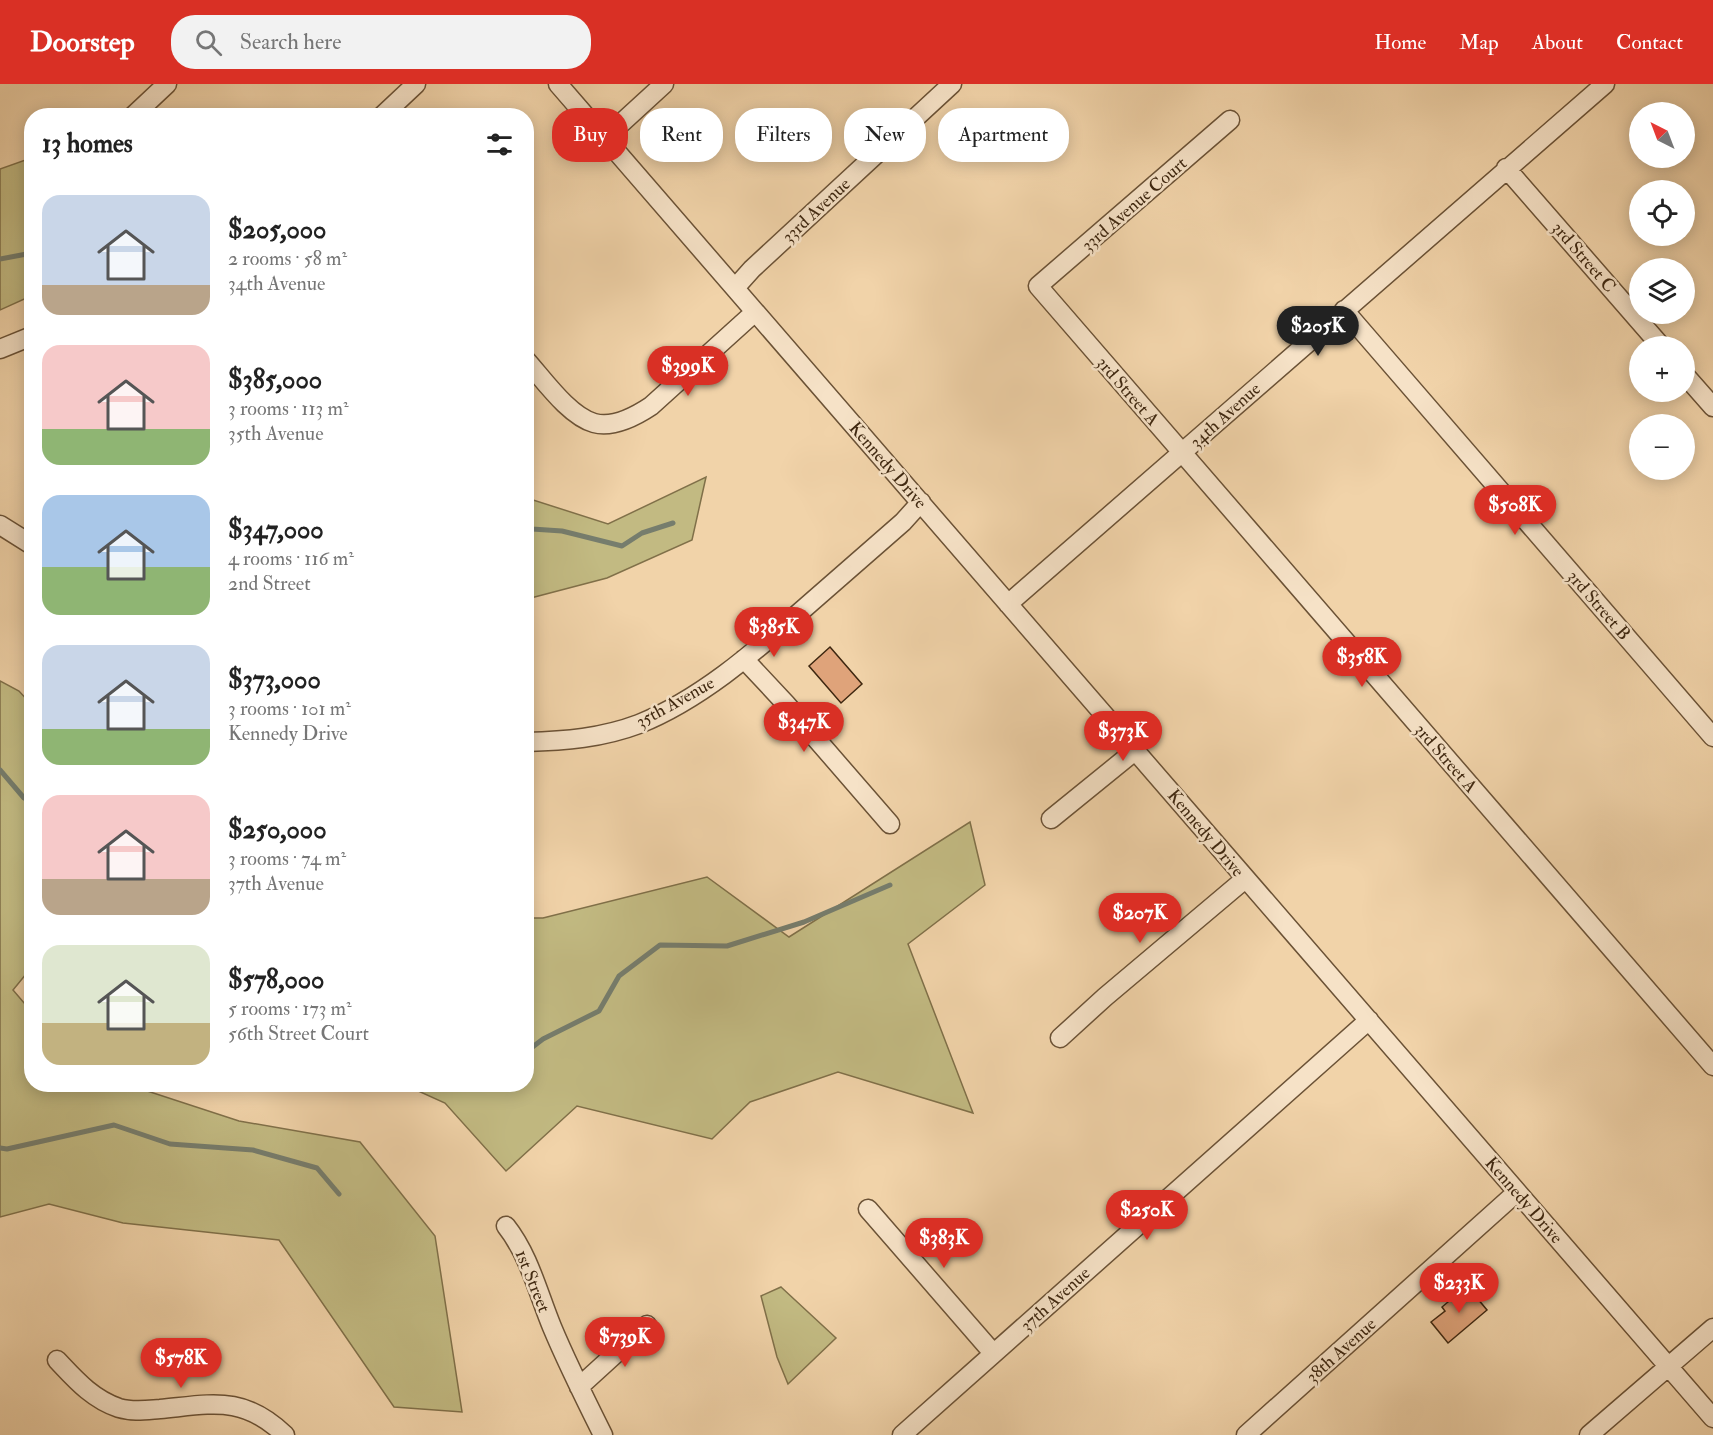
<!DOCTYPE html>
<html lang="en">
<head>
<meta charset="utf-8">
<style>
	body { margin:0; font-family:"IM FELL Double Pica",serif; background:#f2f2f2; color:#222; height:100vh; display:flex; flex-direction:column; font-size:22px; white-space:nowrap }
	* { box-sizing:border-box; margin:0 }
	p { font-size:20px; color:#767676 }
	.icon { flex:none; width:33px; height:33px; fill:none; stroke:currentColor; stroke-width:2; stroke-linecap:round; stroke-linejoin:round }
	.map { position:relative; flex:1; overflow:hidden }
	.side { position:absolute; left:24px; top:24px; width:510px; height:984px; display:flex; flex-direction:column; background:#fff; border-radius:24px; box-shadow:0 3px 15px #0003 }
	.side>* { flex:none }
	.banner { position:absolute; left:552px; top:24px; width:570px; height:54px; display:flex; gap:12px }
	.needle { width:39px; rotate:318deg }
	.controls { position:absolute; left:1629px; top:18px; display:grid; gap:12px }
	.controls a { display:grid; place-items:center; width:66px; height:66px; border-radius:50%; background:#fff; box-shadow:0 3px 15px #0003; font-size:30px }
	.price { position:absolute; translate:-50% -51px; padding:0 14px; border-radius:21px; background:#d93025; color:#fff; font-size:20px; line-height:39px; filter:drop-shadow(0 2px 3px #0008) }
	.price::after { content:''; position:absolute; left:50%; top:36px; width:18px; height:14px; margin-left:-9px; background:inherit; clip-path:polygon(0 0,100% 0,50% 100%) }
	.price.on { background:#222; color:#fff }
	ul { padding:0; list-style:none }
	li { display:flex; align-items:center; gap:18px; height:150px; padding:0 18px }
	li span { display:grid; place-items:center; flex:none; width:168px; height:120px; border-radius:18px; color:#555 }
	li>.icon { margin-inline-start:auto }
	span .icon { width:72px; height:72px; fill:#fffc; stroke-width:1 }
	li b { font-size:26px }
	h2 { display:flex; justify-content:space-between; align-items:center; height:72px; padding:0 18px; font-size:26px }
	.chip { padding:0 21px; border-radius:24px; background:#fff; box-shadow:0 3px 15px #0003; font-size:21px; line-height:54px }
	.chip.on { background:#d93025; color:#fff }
	header { display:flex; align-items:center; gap:36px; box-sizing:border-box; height:84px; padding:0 30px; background:#d93025; color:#fff }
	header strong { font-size:28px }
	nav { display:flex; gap:33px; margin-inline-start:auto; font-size:21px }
	.search { width:420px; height:54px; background:#f2f2f2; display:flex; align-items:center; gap:15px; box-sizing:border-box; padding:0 21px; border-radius:24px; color:#767676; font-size:22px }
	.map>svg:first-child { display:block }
	.green { fill:#c2ba82; stroke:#807049; stroke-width:1.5 }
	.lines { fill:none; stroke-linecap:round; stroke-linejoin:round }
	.stream { stroke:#767d6d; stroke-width:5 }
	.building { fill:#dfa37a; stroke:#3e2710; stroke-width:1.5 }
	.minor-casing { stroke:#6b5236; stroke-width:21 }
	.minor { stroke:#f6e2c7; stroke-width:18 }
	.labels { text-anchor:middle; stroke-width:5; stroke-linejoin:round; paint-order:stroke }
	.street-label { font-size:18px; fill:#3e2710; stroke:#f6e2c7 }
</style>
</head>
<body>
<header>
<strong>Doorstep</strong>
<div class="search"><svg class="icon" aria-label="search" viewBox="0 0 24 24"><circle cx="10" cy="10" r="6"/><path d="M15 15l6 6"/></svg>Search here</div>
<nav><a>Home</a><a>Map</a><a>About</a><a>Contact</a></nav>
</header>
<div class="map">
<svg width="1713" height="1351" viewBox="0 0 1713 1351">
	<rect width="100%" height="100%" fill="#f1d3a9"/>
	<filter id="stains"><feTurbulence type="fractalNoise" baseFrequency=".00333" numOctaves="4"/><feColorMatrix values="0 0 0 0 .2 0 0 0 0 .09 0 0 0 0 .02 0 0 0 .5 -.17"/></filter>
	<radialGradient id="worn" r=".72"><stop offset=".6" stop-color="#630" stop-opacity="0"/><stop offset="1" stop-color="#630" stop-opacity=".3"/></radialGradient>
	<path class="green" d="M31,74V212L0,226V85Z
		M706,393L692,456L607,494L527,515V414L608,440Z
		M0,597L19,607L31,620V884L13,906L31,927L32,1000L129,1001L239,1037L360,1058L435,1152L462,1328L394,1323L279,1156L123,1139L49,1120L0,1133Z
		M970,738L985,801L908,860L973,1029L838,988L750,1018L712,1055L577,1022L506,1087L445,1019L405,1001L526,1000L527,834H543L707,793L789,853Z
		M781,1203L836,1254L788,1300L777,1273L761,1212Z"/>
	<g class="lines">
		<path class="stream" d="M0,175L32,169
			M526,440L532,445L562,447L622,462L642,449L673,439
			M0,686L24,714L32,719
			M526,968L543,955L599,927L619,892L660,861L727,862L804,838L890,801
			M0,1064L7,1065L114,1041L170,1060L253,1066L317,1084L339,1110"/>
	</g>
	<path class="building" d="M830,563L862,600L841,619L809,582Z
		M1467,1202L1487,1226L1448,1259L1431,1238L1445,1227L1442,1223Z"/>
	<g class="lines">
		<g class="minor-casing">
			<path id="minor" d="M558,0L1713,1334
				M133,32L167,0
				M382,32L416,0
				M1230,36L1038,202L1713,982
				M604,55L664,0
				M1506,84L1661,262
				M735,204L752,185L952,0
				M1344,226L1713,653
				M0,265L32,252
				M526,276C544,296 569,332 594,339C613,344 636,332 651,322L755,228
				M1684,290L1713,323
				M0,441L32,461
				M1008,520L1605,0
				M744,575L786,620L890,740
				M526,658C565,657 602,654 639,640C699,616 752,570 800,528C834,498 869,468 903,438L921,418
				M1051,735L1136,666
				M1060,954L1105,913L1245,795
				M868,1125L993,1269
				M506,1142C529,1171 538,1209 552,1243C567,1279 585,1315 603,1351
				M57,1276C75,1295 92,1315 119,1324C132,1328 146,1326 160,1325C213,1320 243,1311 285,1351
				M579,1303L647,1241
				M902,1351L1369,936
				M1246,1351L1517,1108
				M1589,1351L1713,1244"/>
		</g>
		<use href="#minor" class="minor"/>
	</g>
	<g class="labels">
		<g class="street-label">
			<text transform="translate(1134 120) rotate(-41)" y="6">33rd Avenue Court</text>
			<text transform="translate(816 126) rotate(-43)" y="6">33rd Avenue</text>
			<text transform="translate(1584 173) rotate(49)" y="6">3rd Street C</text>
			<text transform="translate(1128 307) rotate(49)" y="6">3rd Street A</text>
			<text transform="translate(1225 331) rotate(-42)" y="6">34th Avenue</text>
			<text transform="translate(888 381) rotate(49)" y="6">Kennedy Drive</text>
			<text transform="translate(1599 521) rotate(49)" y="6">3rd Street B</text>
			<text transform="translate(675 618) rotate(-29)" y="6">35th Avenue</text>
			<text transform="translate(1446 674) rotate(49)" y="6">3rd Street A</text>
			<text transform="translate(1206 749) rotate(50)" y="6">Kennedy Drive</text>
			<text transform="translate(1524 1116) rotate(49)" y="6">Kennedy Drive</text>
			<text transform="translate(533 1197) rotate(68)" y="6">1st Street</text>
			<text transform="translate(1055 1215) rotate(-42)" y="6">37th Avenue</text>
			<text transform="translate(1341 1266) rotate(-42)" y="6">38th Avenue</text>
		</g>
	</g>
	<rect width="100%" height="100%" filter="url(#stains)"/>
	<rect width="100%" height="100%" fill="url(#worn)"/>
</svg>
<div class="controls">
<a><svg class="needle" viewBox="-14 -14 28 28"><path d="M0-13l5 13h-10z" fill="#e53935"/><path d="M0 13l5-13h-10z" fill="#767676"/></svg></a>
<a><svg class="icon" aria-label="locate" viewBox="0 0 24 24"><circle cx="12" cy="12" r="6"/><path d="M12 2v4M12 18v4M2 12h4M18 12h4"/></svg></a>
<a><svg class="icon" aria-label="layers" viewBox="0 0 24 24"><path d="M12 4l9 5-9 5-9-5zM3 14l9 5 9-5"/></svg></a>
<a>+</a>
<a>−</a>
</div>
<b class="price on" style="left:1318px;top:273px">$205K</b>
<b class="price" style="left:688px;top:313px">$399K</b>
<b class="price" style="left:1515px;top:452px">$508K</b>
<b class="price" style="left:774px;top:574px">$385K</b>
<b class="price" style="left:1362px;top:604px">$358K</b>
<b class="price" style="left:804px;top:669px">$347K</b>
<b class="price" style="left:1123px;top:678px">$373K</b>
<b class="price" style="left:1140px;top:860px">$207K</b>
<b class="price" style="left:1147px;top:1157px">$250K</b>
<b class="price" style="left:944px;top:1185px">$383K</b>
<b class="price" style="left:1459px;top:1230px">$233K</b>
<b class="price" style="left:625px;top:1284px">$739K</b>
<b class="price" style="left:181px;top:1305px">$578K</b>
<div class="banner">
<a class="chip on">Buy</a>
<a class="chip">Rent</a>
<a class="chip">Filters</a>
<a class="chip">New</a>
<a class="chip">Apartment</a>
</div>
<section class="side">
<h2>13 homes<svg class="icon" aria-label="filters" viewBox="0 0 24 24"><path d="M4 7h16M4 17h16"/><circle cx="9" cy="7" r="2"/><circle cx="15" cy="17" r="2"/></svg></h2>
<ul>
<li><span style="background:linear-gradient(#c9d6e8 75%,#b9a48a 0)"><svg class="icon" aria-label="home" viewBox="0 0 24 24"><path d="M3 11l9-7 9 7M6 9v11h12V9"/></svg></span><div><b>$205,000</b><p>2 rooms · 58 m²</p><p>34th Avenue</p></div></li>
<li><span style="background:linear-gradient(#f6c9c9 70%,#8fb573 0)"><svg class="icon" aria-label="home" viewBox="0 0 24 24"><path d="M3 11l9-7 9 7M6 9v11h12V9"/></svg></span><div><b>$385,000</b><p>3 rooms · 113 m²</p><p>35th Avenue</p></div></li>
<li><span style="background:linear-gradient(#a9c7e8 60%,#8fb573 0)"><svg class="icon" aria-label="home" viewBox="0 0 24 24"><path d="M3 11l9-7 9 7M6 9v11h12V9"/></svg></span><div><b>$347,000</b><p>4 rooms · 116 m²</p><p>2nd Street</p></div></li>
<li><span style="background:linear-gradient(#c9d6e8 70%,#8fb573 0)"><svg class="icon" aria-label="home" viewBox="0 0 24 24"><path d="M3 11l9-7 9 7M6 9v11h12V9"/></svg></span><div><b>$373,000</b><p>3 rooms · 101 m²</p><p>Kennedy Drive</p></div></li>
<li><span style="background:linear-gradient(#f6c9c9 70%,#b9a48a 0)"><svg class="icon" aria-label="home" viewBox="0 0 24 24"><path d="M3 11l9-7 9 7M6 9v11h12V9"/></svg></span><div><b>$250,000</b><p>3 rooms · 74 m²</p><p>37th Avenue</p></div></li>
<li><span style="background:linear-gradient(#dfe7d0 65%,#c2b280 0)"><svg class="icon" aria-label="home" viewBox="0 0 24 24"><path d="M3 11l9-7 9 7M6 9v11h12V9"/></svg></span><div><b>$578,000</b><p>5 rooms · 173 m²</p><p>56th Street Court</p></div></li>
</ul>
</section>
</div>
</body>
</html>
